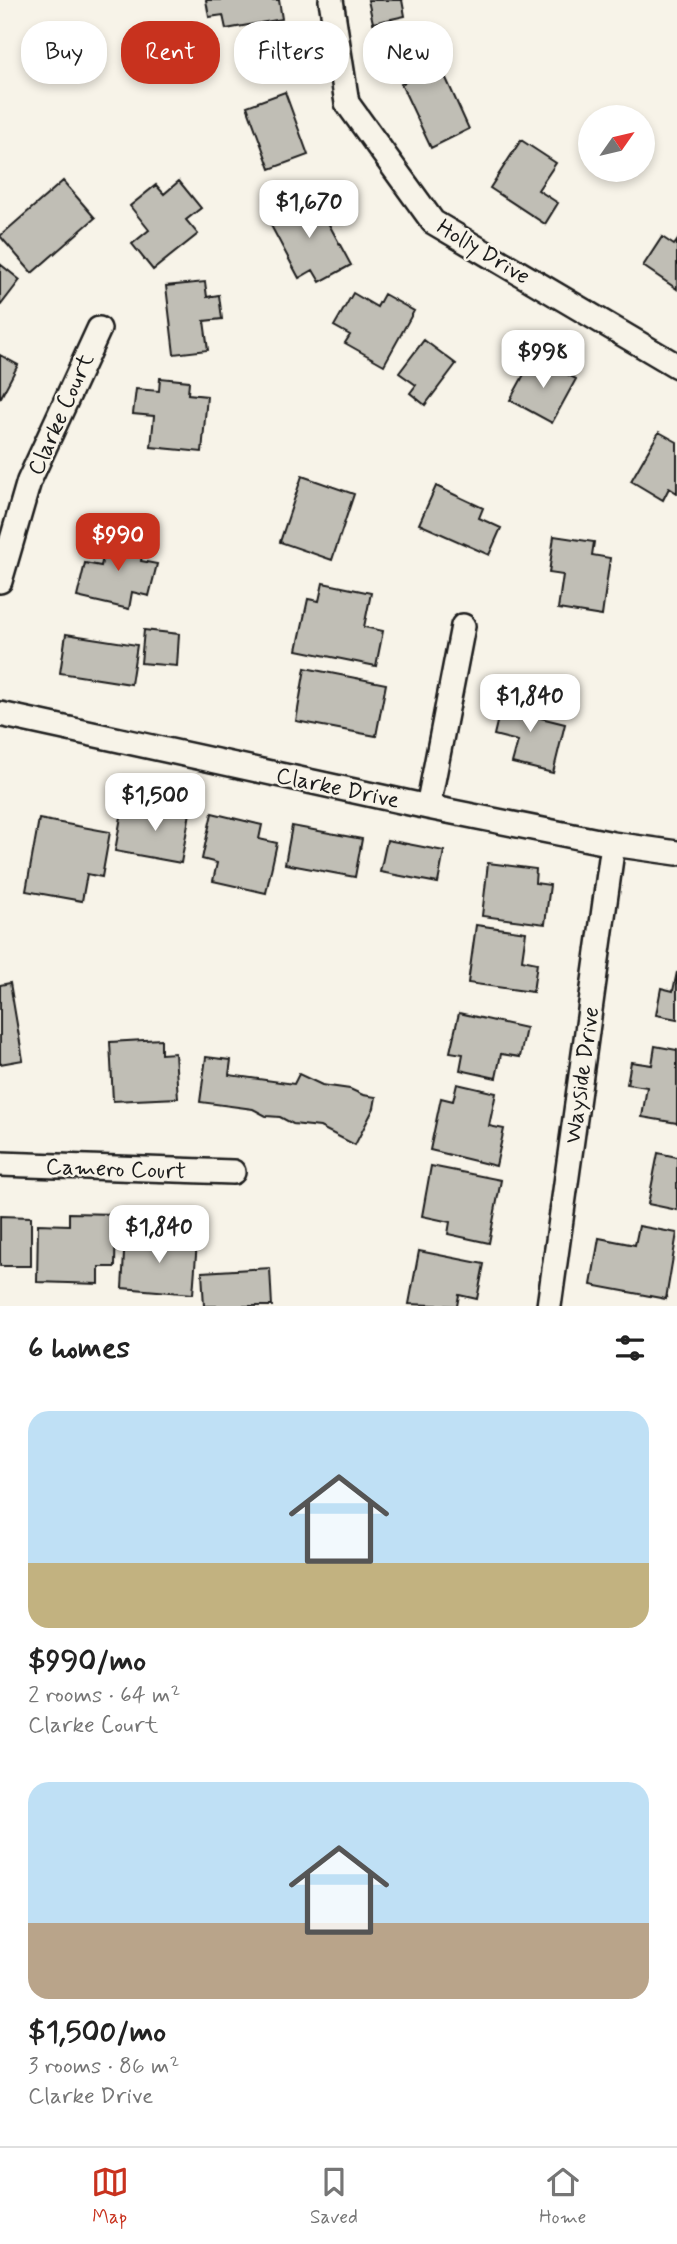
<!DOCTYPE html>
<html lang="en">
<head>
<meta charset="utf-8">
<style>
	body { margin:0; font-family:Mynerve,sans-serif; background:#f2f2f2; color:#222; height:100vh; display:flex; flex-direction:column; font-size:26px; white-space:nowrap }
	* { box-sizing:border-box; margin:0 }
	p { font-size:23px; color:#767676 }
	.icon { flex:none; width:38px; height:38px; fill:none; stroke:currentColor; stroke-width:2; stroke-linecap:round; stroke-linejoin:round }
	.map { position:relative; height:1306px; overflow:hidden }
	.side { display:flex; flex-direction:column; background:#fff; flex:1 }
	.side>* { flex:none }
	.guide { position:absolute; left:21px; top:21px; width:635px; height:63px; display:flex; gap:14px }
	.needle { width:46px; rotate:56deg }
	.buttons { position:absolute; left:578px; top:105px; display:grid; gap:14px }
	.buttons a { display:grid; place-items:center; width:77px; height:77px; border-radius:50%; background:#fff; box-shadow:0 4px 10px #0003; font-size:35px }
	.price { position:absolute; translate:-50% -60px; padding:0 16px; border-radius:14px; background:#fff; color:#222; font-size:23px; line-height:46px; filter:drop-shadow(0 2px 4px #0008) }
	.price::after { content:''; position:absolute; left:50%; top:42px; width:21px; height:16px; margin-left:-10px; background:inherit; clip-path:polygon(0 0,100% 0,50% 100%) }
	.price.active { background:#c8321e; color:#fff }
	ul { padding:0; list-style:none }
	li { display:grid; align-content:center; gap:14px; height:371px; padding:0 28px }
	li span { display:grid; place-items:center; height:217px; border-radius:21px; color:#555 }
	li>.icon { margin-inline-start:auto }
	span .icon { width:126px; height:126px; fill:#fffc; stroke-width:1 }
	li b { font-size:30px }
	h2 { display:flex; justify-content:space-between; align-items:center; height:84px; padding:0 28px; font-size:30px }
	.tag { padding:0 24px; border-radius:28px; background:#fff; box-shadow:0 4px 10px #0003; font-size:24px; line-height:63px }
	.tag.active { background:#c8321e; color:#fff }
	.tabs { display:flex; justify-content:space-around; align-items:center; height:98px; border-top:2px solid #e0e0e0; background:#fff; font-size:19px; color:#767676 }
	.tabs a { display:grid; justify-items:center; gap:4px }
	.tabs .active { color:#c8321e }
	.map>svg:first-child { display:block }
	.building { fill:#c0beb5; stroke:#1c1c1c; stroke-width:2 }
	.lines { fill:none; stroke-linecap:round; stroke-linejoin:round }
	.minor-casing { stroke:#1c1c1c; stroke-width:28 }
	.minor { stroke:#f7f3e8; stroke-width:23 }
	.labels { text-anchor:middle; stroke-width:5; stroke-linejoin:round; paint-order:stroke }
	.street-label { font-size:23px; fill:#1c1c1c; stroke:#f7f3e8 }
</style>
</head>
<body>
<div class="map">
<svg width="677" height="1306" viewBox="0 0 677 1306">
	<rect width="100%" height="100%" fill="#f7f3e8"/>
	<filter id="ink" filterUnits="userSpaceOnUse"><feTurbulence type="fractalNoise" baseFrequency=".0143" numOctaves="2"/><feDisplacementMap in="SourceGraphic" scale="14" xChannelSelector="R" yChannelSelector="G"/><feConvolveMatrix kernelMatrix="1 2 1 2 8 2 1 2 1" color-interpolation-filters="sRGB"/></filter>
	<g filter="url(#ink)">
		<path class="building" d="M206,0H279L282,19L226,29L223,15L209,17Z
			M368,0H402L405,16L373,23Z
			M440,65L469,129L431,148L401,84Z
			M285,92L308,155L270,169L247,106Z
			M521,140L556,163L538,190L558,203L545,224L490,188Z
			M63,181L95,218L32,273L0,236Z
			M179,181L201,208L186,220L198,234L153,270L132,244L149,230L130,206L156,185L164,194Z
			M313,195L351,265L320,282L313,270L299,278L268,220Z
			M662,237L674,245L677,241V289L643,266Z
			M0,264L20,280L0,306Z
			M205,282L207,297L219,295L222,319L204,321L208,350L174,354L166,286Z
			M353,293L377,307L384,294L414,311L384,365L345,343L350,335L334,326Z
			M424,340L456,364L425,405L410,393L416,385L399,373Z
			M0,355L18,365L0,399Z
			M534,356L576,379L552,423L510,400Z
			M160,378L189,381L188,394L207,396L202,452L151,447L154,416L133,414L136,389L159,391Z
			M659,432L677,442V493L669,488L663,500L631,481Z
			M302,476L354,494L332,560L280,542Z
			M436,486L483,508L479,518L501,528L489,555L419,524Z
			M109,531L145,540L141,561L157,564L149,596L132,592L129,609L77,597L85,563L101,566Z
			M554,536L594,542L592,555L610,558L602,616L558,609L563,575L549,573Z
			M323,583L371,593L364,627L383,631L376,666L297,650L308,599L319,601Z
			M144,630L179,634L177,666L141,663Z
			M66,634L137,645L131,684L60,673Z
			M305,668L386,684L376,736L296,721Z
			M503,697L544,707L541,718L565,724L553,773L512,763L518,741L494,735Z
			M156,801L191,807L181,863L115,851L122,811L153,816Z
			M212,813L262,825L259,839L277,843L266,893L213,881L217,863L202,859Z
			M39,819L110,832L102,877L87,874L82,901L26,891Z
			M292,826L362,839L355,877L285,864Z
			M387,840L444,851L438,883L380,872Z
			M488,863L536,869L535,883L550,885L545,924L482,916Z
			M476,925L526,932L522,960L537,963L533,992L468,983Z
			M677,972V1019L656,1015L661,988L673,991Z
			M10,983L23,1060L0,1064V985Z
			M459,1013L526,1028L520,1057L501,1054L496,1078L460,1070L463,1054L450,1052Z
			M161,1039V1054L175,1053L178,1098L113,1101L110,1042Z
			M655,1046L677,1050V1123L642,1117L647,1087L627,1084L631,1062L652,1065Z
			M206,1057L231,1060L229,1075L294,1084L299,1074L322,1085L350,1089L363,1095L376,1097L374,1108L355,1145L320,1127L293,1124L280,1117L266,1116L253,1109L200,1102Z
			M457,1084L496,1093L489,1126L504,1129L496,1166L430,1150L441,1098L453,1101Z
			M658,1153L677,1157V1210L648,1204Z
			M431,1166L501,1180L489,1243L448,1234L450,1222L422,1216Z
			M69,1213L116,1214L115,1267H99V1284L37,1282L38,1224L69,1225Z
			M0,1216L31,1217V1266H0Z
			M639,1226L677,1233L666,1299L591,1285L599,1238L635,1245Z
			M125,1237L197,1242L193,1294L122,1288Z
			M419,1251L484,1264L477,1299L459,1295L457,1306L409,1304Z
			M270,1268L272,1306H204L202,1272Z"/>
		<g class="lines">
			<g class="minor-casing">
				<path id="minor" d="M331,0L347,103L433,222L677,366
					M0,581L29,481L99,329
					M0,714L428,807L613,844L677,853
					M428,807L463,626
					M0,1164L233,1172
					M549,1306L613,844"/>
			</g>
			<use href="#minor" class="minor"/>
		</g>
	</g>
	<g class="labels">
		<g class="street-label">
			<text transform="translate(484 251) rotate(31)" y="8">Holly Drive</text>
			<text transform="translate(60 414) rotate(-66)" y="8">Clarke Court</text>
			<text transform="translate(338 787) rotate(12)" y="8">Clarke Drive</text>
			<text transform="translate(581 1075) rotate(-82)" y="8">Wayside Drive</text>
			<text transform="translate(116 1168) rotate(2)" y="8">Camero Court</text>
		</g>
	</g>
</svg>
<div class="buttons">
<a><svg class="needle" viewBox="-14 -14 28 28"><path d="M0-13l5 13h-10z" fill="#e53935"/><path d="M0 13l5-13h-10z" fill="#767676"/></svg></a>
</div>
<b class="price" style="left:309px;top:240px">$1,670</b>
<b class="price" style="left:543px;top:390px">$998</b>
<b class="price active" style="left:118px;top:573px">$990</b>
<b class="price" style="left:530px;top:734px">$1,840</b>
<b class="price" style="left:155px;top:833px">$1,500</b>
<b class="price" style="left:159px;top:1265px">$1,840</b>
<div class="guide">
<a class="tag">Buy</a>
<a class="tag active">Rent</a>
<a class="tag">Filters</a>
<a class="tag">New</a>
</div>
</div>
<section class="side">
<h2>6 homes<svg class="icon" aria-label="filters" viewBox="0 0 24 24"><path d="M4 7h16M4 17h16"/><circle cx="9" cy="7" r="2"/><circle cx="15" cy="17" r="2"/></svg></h2>
<ul>
<li><span style="background:linear-gradient(#bfe0f5 70%,#c2b280 0)"><svg class="icon" aria-label="home" viewBox="0 0 24 24"><path d="M3 11l9-7 9 7M6 9v11h12V9"/></svg></span><div><b>$990/mo</b><p>2 rooms · 64 m²</p><p>Clarke Court</p></div></li>
<li><span style="background:linear-gradient(#bfe0f5 65%,#b9a48a 0)"><svg class="icon" aria-label="home" viewBox="0 0 24 24"><path d="M3 11l9-7 9 7M6 9v11h12V9"/></svg></span><div><b>$1,500/mo</b><p>3 rooms · 86 m²</p><p>Clarke Drive</p></div></li>
</ul>
</section>
<nav class="tabs">
<a class="active"><svg class="icon" aria-label="map" viewBox="0 0 24 24"><path d="M3 6l6-2 6 2 6-2v14l-6 2-6-2-6 2zM9 4v14M15 6v14"/></svg>Map</a>
<a><svg class="icon" aria-label="saved" viewBox="0 0 24 24"><path d="M7 4h10v16l-5-4-5 4z"/></svg>Saved</a>
<a><svg class="icon" aria-label="home" viewBox="0 0 24 24"><path d="M3 11l9-7 9 7M6 9v11h12V9"/></svg>Home</a>
</nav>
</body>
</html>
